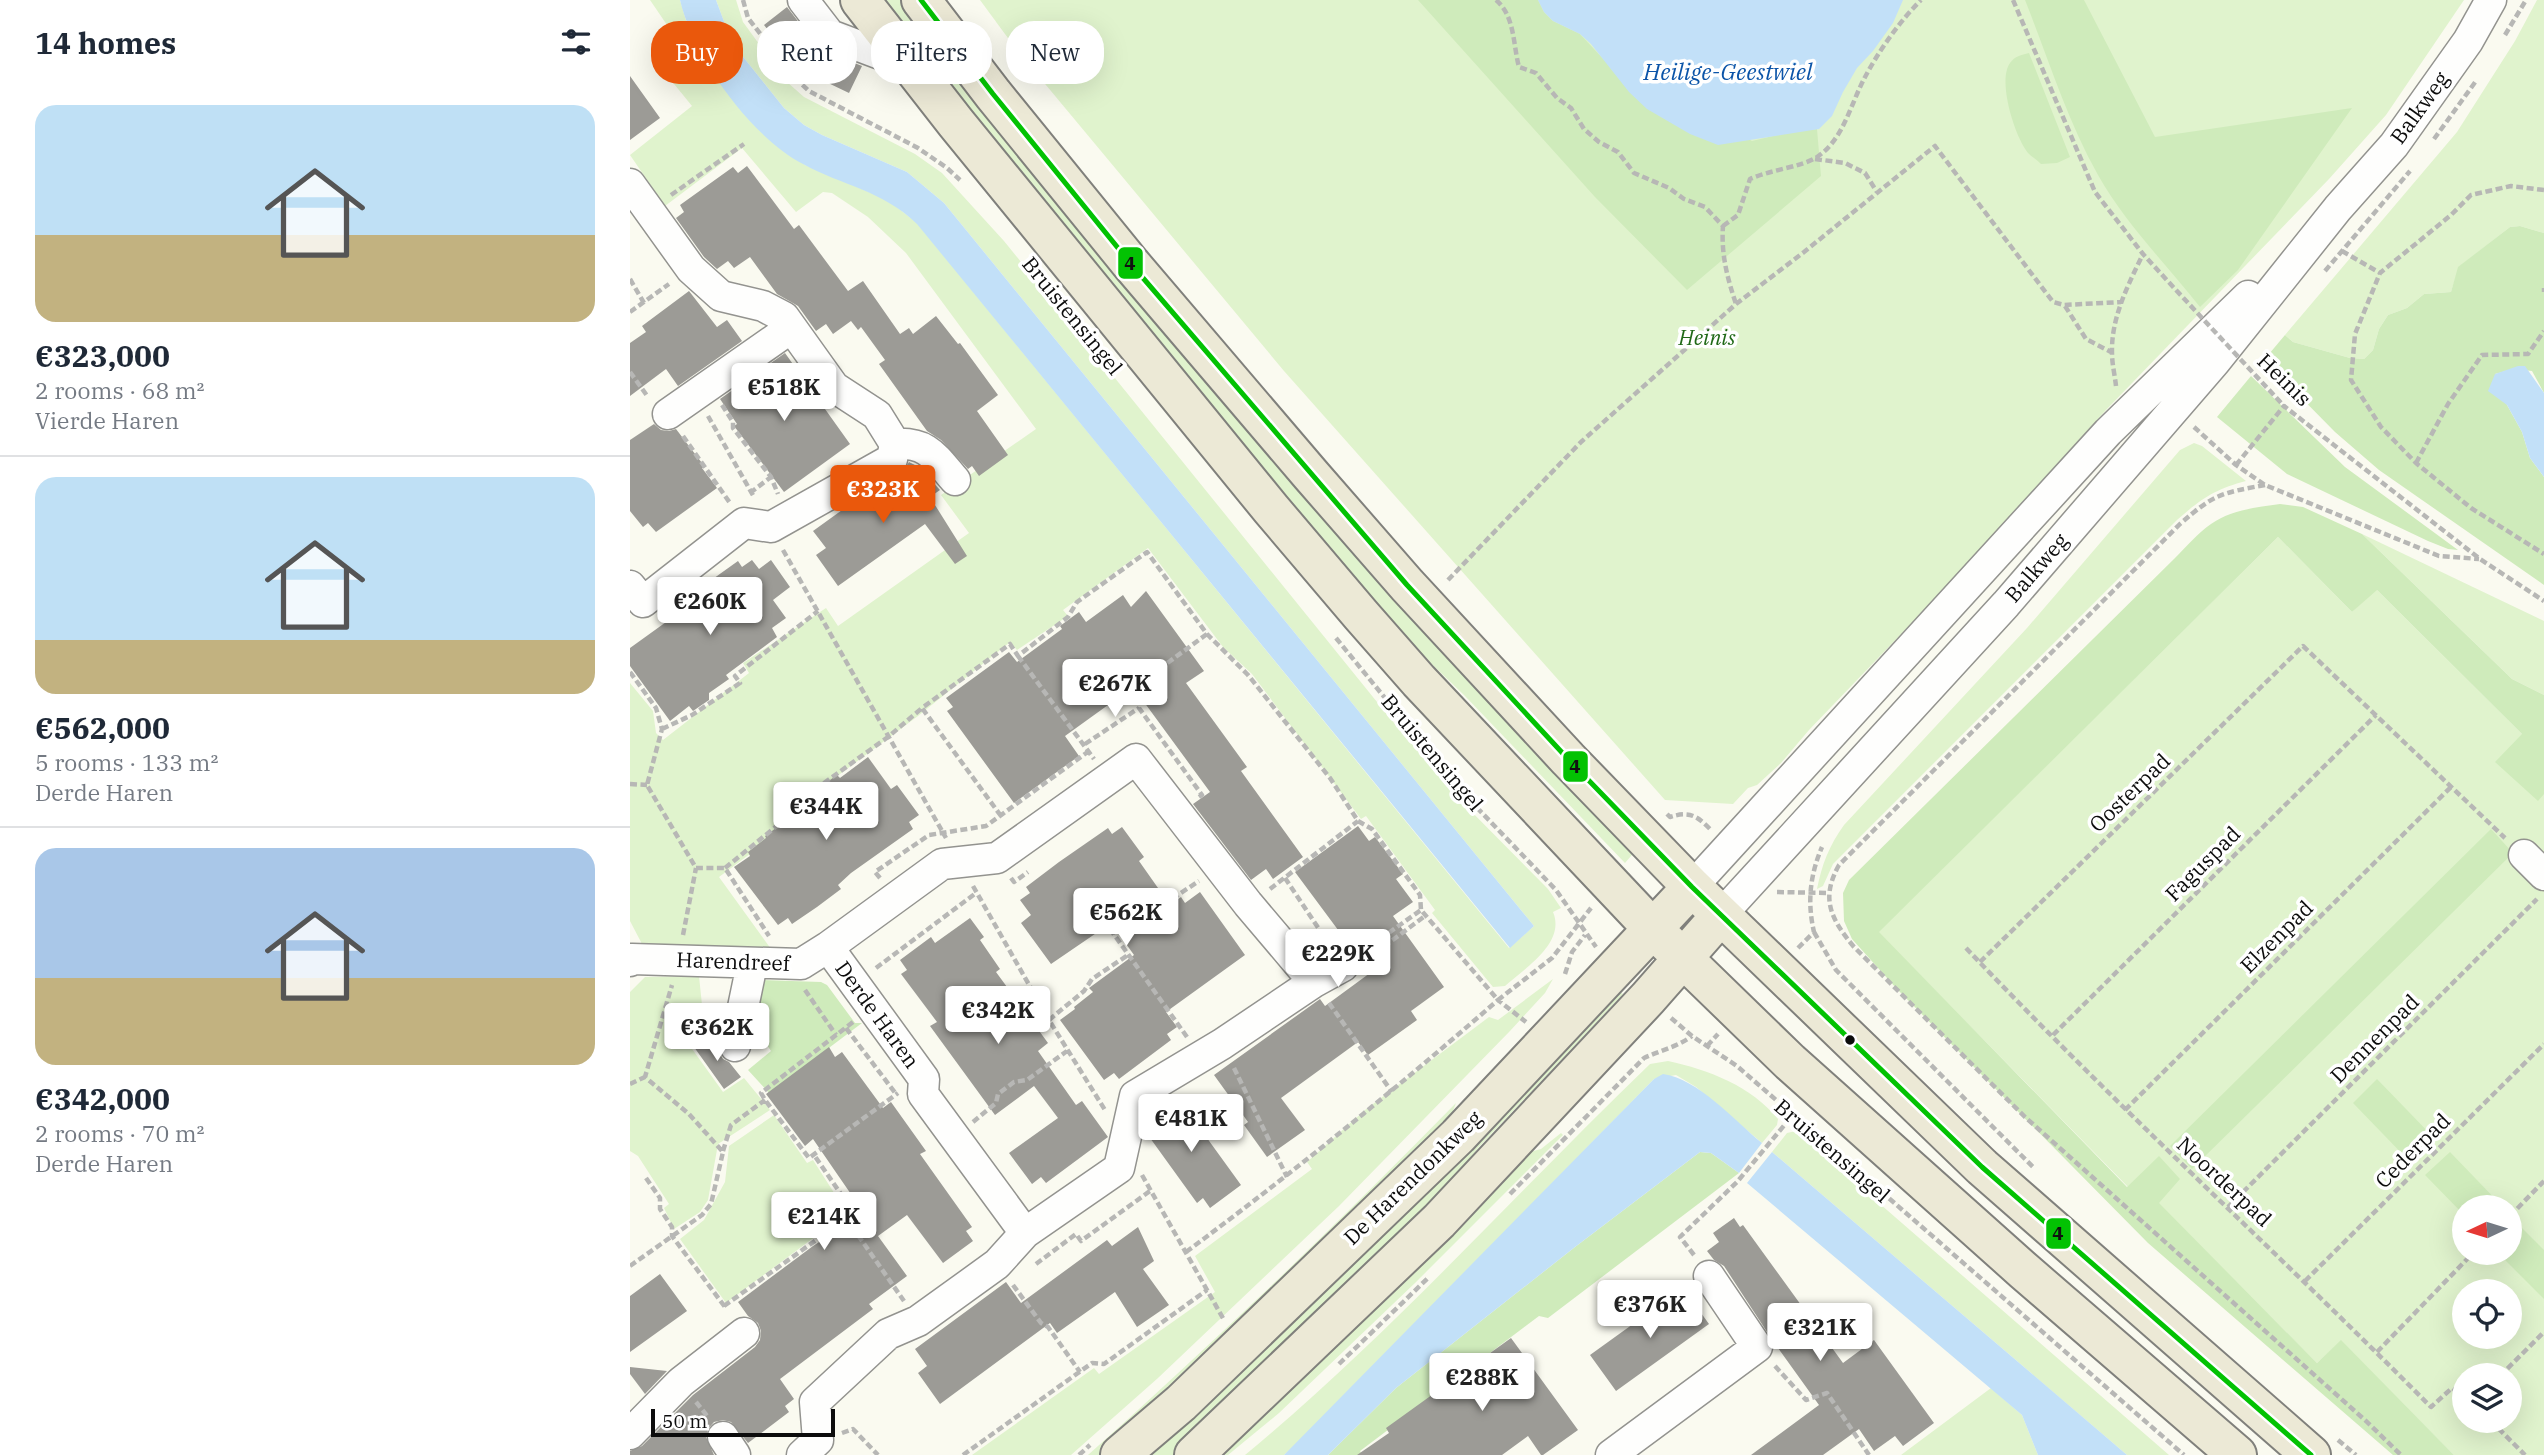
<!DOCTYPE html>
<html lang="en">
<head>
<meta charset="utf-8">
<style>
	body { margin:0; font-family:"IBM Plex Serif",serif; background:#f6f6f7; color:#1f2937; height:100vh; display:flex; flex-direction:column; font-size:26px; white-space:nowrap }
	* { box-sizing:border-box; margin:0 }
	p { font-size:23px; color:#747a83 }
	.icon { flex:none; width:38px; height:38px; fill:none; stroke:currentColor; stroke-width:2; stroke-linecap:round; stroke-linejoin:round }
	.map { position:relative; flex:1; overflow:hidden }
	.drawer { display:flex; flex-direction:column; background:#fff; width:630px }
	.drawer>* { flex:none }
	.guide { position:absolute; left:21px; top:21px; width:665px; height:63px; display:flex; gap:14px }
	.needle { width:46px; rotate:266deg }
	.fabs { position:absolute; left:1822px; top:1195px; display:grid; gap:14px }
	.fabs a { display:grid; place-items:center; width:70px; height:70px; border-radius:50%; background:#fff; box-shadow:0 7px 28px #0002; font-size:35px }
	.scale { position:absolute; left:21px; bottom:18px; width:184px; box-sizing:border-box; padding-left:7px; border:4px solid #0c0c0c; border-top:0; font-size:19px; line-height:24px; white-space:nowrap; color:#0c0c0c; -webkit-text-stroke:5px #fff; paint-order:stroke }
	.price { position:absolute; translate:-50% -60px; padding:0 16px; border-radius:7px; background:#fff; color:#222; font-size:23px; line-height:46px; filter:drop-shadow(0 2px 4px #0008) }
	.price::after { content:''; position:absolute; left:50%; top:42px; width:21px; height:16px; margin-left:-10px; background:inherit; clip-path:polygon(0 0,100% 0,50% 100%) }
	.price.current { background:#ea580c; color:#fff }
	ul { padding:0; list-style:none }
	li { display:grid; align-content:center; gap:14px; height:371px; padding:0 35px }
	li+li { border-top:2px solid #e0e1e3 }
	li span { display:grid; place-items:center; height:217px; border-radius:21px; color:#555 }
	li>.icon { margin-inline-start:auto }
	span .icon { width:126px; height:126px; fill:#fffc; stroke-width:1 }
	li b { font-size:30px }
	h2 { display:flex; justify-content:space-between; align-items:center; height:84px; padding:0 35px; font-size:30px }
	.tag { padding:0 24px; border-radius:28px; background:#fff; box-shadow:0 7px 28px #0002; font-size:24px; line-height:63px }
	.tag.current { background:#ea580c; color:#fff }
	main { display:flex; flex:1; min-height:0 }
	.map>svg:first-child { display:block }
	.green { fill:#e0f3cd; fill-rule:evenodd }
	.forest { fill:#cfebbb }
	.water { fill:#c2e0f8 }
	.building { fill:#9c9b96 }
	.lines { fill:none; stroke-linecap:round; stroke-linejoin:round }
	.minor-casing { stroke:#93938f; stroke-width:33 }
	.major-casing { stroke:#80807c; stroke-width:42 }
	.path { stroke:#b7b7b5; stroke-width:4.5; stroke-dasharray:7 3.5; stroke-linecap:butt }
	.minor { stroke:#fefefd; stroke-width:30 }
	.major { stroke:#ece9d6; stroke-width:38 }
	.path-bridge { stroke:#b7b7b5; stroke-width:4.5; stroke-dasharray:7 3.5; stroke-linecap:butt }
	.bus-1-casing { stroke:#fff; stroke-width:10 }
	.bus-1 { stroke:#03c203; stroke-width:5 }
	.bus-dot { fill:#0c0c0c; stroke:#fff; stroke-width:2.5 }
	.labels { text-anchor:middle; stroke-width:7; stroke-linejoin:round; paint-order:stroke }
	.street-label { font-size:21px; fill:#0c0c0c; stroke:#fff }
	.park-label { font-size:21px; font-style:italic; fill:#206917; stroke:#fff }
	.water-label { font-size:23px; font-style:italic; fill:#0b54a8; stroke:#fff }
	.line-badge { stroke:#fff; stroke-width:2.5 }
	.pale-badge-label { font-size:19px; text-anchor:middle; font-weight:bold; fill:#111 }
</style>
</head>
<body>
<main>
<section class="drawer">
<h2>14 homes<svg class="icon" aria-label="filters" viewBox="0 0 24 24"><path d="M4 7h16M4 17h16"/><circle cx="9" cy="7" r="2"/><circle cx="15" cy="17" r="2"/></svg></h2>
<ul>
<li><span style="background:linear-gradient(#bfe0f5 60%,#c2b280 0)"><svg class="icon" aria-label="home" viewBox="0 0 24 24"><path d="M3 11l9-7 9 7M6 9v11h12V9"/></svg></span><div><b>€323,000</b><p>2 rooms · 68 m²</p><p>Vierde Haren</p></div></li>
<li><span style="background:linear-gradient(#bfe0f5 75%,#c2b280 0)"><svg class="icon" aria-label="home" viewBox="0 0 24 24"><path d="M3 11l9-7 9 7M6 9v11h12V9"/></svg></span><div><b>€562,000</b><p>5 rooms · 133 m²</p><p>Derde Haren</p></div></li>
<li><span style="background:linear-gradient(#a9c7e8 60%,#c2b280 0)"><svg class="icon" aria-label="home" viewBox="0 0 24 24"><path d="M3 11l9-7 9 7M6 9v11h12V9"/></svg></span><div><b>€342,000</b><p>2 rooms · 70 m²</p><p>Derde Haren</p></div></li>
</ul>
</section>
<div class="map">
<svg width="1914" height="1455" viewBox="0 0 1914 1455">
	<rect width="100%" height="100%" fill="#fafaf0"/>
	<path class="green" d="M20,0H50L58,27L71,56L175,165L258,200L287,223L879,948L904,926L314,203L277,172L192,135L174,125L154,108L102,43L86,0H106L113,22L157,82L174,97L285,154L312,173L374,241L764,723L826,796L918,889L931,908L923,912C936,943 895,968 875,986L863,987L802,913L805,910L736,816L731,819L622,674L593,647L518,548L433,610L438,616L387,650L380,642L288,716L167,806L168,818L89,877L146,956L23,950L12,944L0,921V683L23,711L26,733L33,740L119,673L113,663L196,608L208,626L339,533L311,495L406,429L276,253L238,217L202,193L193,192L166,212L112,148L35,206L0,155L62,106L40,79L36,70L38,65L51,54L52,47Z
		M245,0H276L1007,849L995,863L834,695L742,607Z
		M350,0H1834L1756,115L1699,179L1476,410L1325,578L1179,730L1151,763L1127,785L1118,788L1103,804L1035,800L654,371L386,49Z
		M1907,0H1914V233L1890,226L1880,227L1829,267L1821,292L1794,294L1777,308L1758,315L1749,329L1743,350L1734,359L1720,358L1663,342L1655,335L1827,132L1885,41Z
		M1564,443L1572,446L1616,481C1585,489 1571,499 1547,520L1203,864L1193,886L1187,889C1192,864 1199,846 1214,825L1397,628L1550,450Z
		M1732,534L1914,621V695L1882,679Z
		M1648,537L1722,612L1746,589L1893,735L1914,752V1455H1824L1711,1341L1687,1363L1528,1203L1498,1187L1248,932ZM1834,1208H1880V1253H1834ZM1834,1292H1880V1337H1834ZM1834,1376H1880V1421H1834Z
		M69,976L75,1034L60,1046L93,1092L114,1078L140,1110L88,1144L78,1200L70,1212L44,1229L34,1208L39,1204L8,1156L0,1151V992L15,977Z
		M923,979L915,993L880,1031L709,1206L528,1378L441,1455H342L464,1368L469,1374L585,1292L565,1256L682,1169L677,1162L735,1110L859,1017L868,1020Z
		M987,990L993,994L848,1148L819,1186L571,1432L545,1455H513Z
		M1038,1061C1079,1070 1121,1086 1148,1119L1147,1125L1132,1143L1066,1087L1046,1075L1024,1079L671,1440L654,1455H615C759,1336 885,1194 1020,1064Z
		M826,1103L816,1129L472,1455H458C584,1342 707,1225 826,1103Z
		M144,1115L177,1163L183,1160L217,1213L96,1303L50,1239L74,1220L95,1182L99,1146Z
		M1166,1131L1539,1455H1497L1142,1152L1157,1133Z
		M931,1133L933,1135L785,1283L649,1413L598,1455H585L896,1153L911,1149Z
		M1361,1388L1392,1415L1408,1455H1271Z"/>
	<path class="forest" d="M788,0H908L914,12L923,21L950,34L978,64L1122,141L1159,132L1187,129L1191,176L1057,290L965,197Z
		M1395,0H1454L1525,137L1722,108L1608,270L1570,307C1536,264 1495,223 1468,175C1437,120 1418,58 1395,0Z
		M1399,53L1440,157L1427,163L1411,164C1407,160 1402,157 1398,153C1385,137 1367,81 1380,63C1385,56 1391,55 1399,53Z
		M1890,226L1914,233V393L1902,371L1884,369L1865,374L1877,405L1892,432L1900,458L1914,477V585L1749,470L1705,432L1634,360L1655,335L1663,342L1720,358L1734,359L1743,350L1749,329L1758,315L1777,308L1794,294L1821,292L1828,267L1880,227Z
		M1621,376L1715,467L1828,550L1818,549L1798,541L1657,474L1587,417Z
		M1650,504L1673,507L1732,534L1882,679L1914,695V794L1908,801L1865,762L1892,734L1747,590L1722,612L1648,537L1249,932L1497,1187L1529,1156L1550,1179L1529,1203L1687,1363L1711,1340L1824,1455H1763L1518,1243L1266,988L1222,939L1214,921L1213,893L1219,880L1545,558C1556,547 1568,533 1581,524C1601,510 1627,507 1650,504Z
		M1861,829L1883,853L1562,1169L1540,1146Z
		M131,980L191,982L197,985L225,1023H232L139,1093L118,1070L141,1051C120,1021 122,1014 131,980Z
		M1747,1079L1806,1140L1782,1164L1723,1103Z
		M1070,1152L1081,1153L1109,1173L918,1318L909,1316L730,1451L732,1455H698L766,1388L945,1247Z
		M1820,1152L1873,1207L1834,1208V1215L1795,1175Z
		M1890,1226L1914,1250V1299L1868,1253H1880V1237Z"/>
	<path class="water" d="M50,0H86L102,43L154,108L174,125L192,135L277,172L314,203L904,926L880,948L287,224C252,190 213,186 173,164C121,137 63,57 50,0Z
		M908,0H1273L1263,23L1243,51L1227,68L1213,92L1202,116L1189,129L1088,145L1060,134L1017,109L999,92L961,44L950,34L923,21L914,12Z
		M1888,366H1895L1914,393V477L1900,458L1892,432L1877,405L1858,391L1865,374Z
		M1033,1074C1067,1078 1105,1121 1132,1143L1109,1173L1081,1153L1070,1152L945,1247L766,1388L698,1455H654L1024,1079Z
		M1142,1152L1476,1437L1497,1455H1408L1392,1415L1117,1183Z"/>
	<path class="building" d="M157,7L187,46L194,51L232,66L219,93L169,69L134,25Z
		M0,76L30,118L0,140Z
		M117,166L164,229L169,225L218,291L233,281L270,334L279,328L283,334L306,316L328,344L330,343L368,395L347,411L378,455L349,476L342,466L338,469L311,440L297,431L249,364L255,360L231,327L228,330L221,321L203,334L196,324L186,331L168,306L147,294L120,257L104,268L98,261L87,269L74,257L46,218L54,212L50,205L103,167L108,173Z
		M59,291L87,327L97,320L112,341L48,386L36,369L0,396V343L16,332L12,326Z
		M155,353L220,444L154,492L104,426L107,424L90,399Z
		M24,424L31,430L39,431L46,429L75,467L72,468L87,488L26,532L18,523L13,527L0,511V440Z
		M279,462L289,467L310,490L300,497L337,556L325,564L295,524L208,586L186,555L196,548L183,531L226,500L271,474Z
		M122,560L129,569L141,560L160,587L143,600L156,618L142,628L147,637L96,675L99,679L79,693V700L63,711L59,706L40,721L0,666V648L50,612L45,606L108,561L112,567Z
		M516,591L574,671L556,683L617,767L611,771L673,857L643,879L636,869L621,880L563,804L580,792L503,687L435,736L449,756L384,803L317,711L323,707L316,698L379,652L387,662L432,629L430,626L449,612L456,622L493,595L501,607Z
		M238,757L261,789L267,785L289,815L279,822L283,829L221,873L208,885L211,889L187,907L162,924L158,918L148,925L104,867L120,856L118,852L136,838L135,836L164,815L160,809L207,775L210,778Z
		M728,826L739,841L745,837L773,874L766,879L783,902L763,916L814,987L781,1011L787,1020L738,1055L728,1042L651,1098L675,1130L637,1157L614,1125L618,1122L584,1075L690,999L695,1006L740,973L665,872Z
		M492,827L514,857L509,861L540,905L551,897L555,903L570,892L615,955L536,1012L547,1027L537,1034L541,1040L489,1079L484,1073L474,1080L430,1020L445,1009L444,1007L463,992L459,988L504,955L481,923L421,964L391,923L401,915L390,900L400,893L396,887L429,862L478,828L482,834Z
		M340,918L354,937L350,940L370,969L366,972L418,1043L408,1051L446,1105L452,1101L478,1137L416,1183L411,1177L402,1184L379,1153L428,1118L404,1086L365,1115L300,1026L307,1022L271,974L277,970L270,960L301,937L305,943Z
		M80,1036L93,1059L99,1062L111,1077L94,1089L64,1047Z
		M199,1047L205,1057L212,1052L253,1108L261,1102L296,1151L290,1154L342,1227L336,1231L343,1241L313,1263L277,1215L248,1236L277,1276L239,1304L243,1309L150,1379L164,1399L155,1406L159,1412L118,1443L101,1422L93,1420L84,1422L78,1429L76,1437L84,1455H0V1451L12,1446L63,1395L125,1347L130,1340L131,1331L128,1323L118,1316L108,1302L183,1246L203,1233L207,1238L236,1216L183,1139L175,1146L136,1094Z
		M548,1098L611,1185L580,1208L573,1198L567,1203L515,1131L518,1120Z
		M1104,1218L1110,1227L1113,1225L1213,1363L1244,1340L1304,1423L1273,1446L1265,1436L1244,1451L1229,1429L1193,1455H1121L1189,1405L1143,1341L1094,1266L1084,1260L1077,1251L1089,1242L1083,1233Z
		M508,1227L524,1261L513,1269L539,1305L507,1327L485,1292L427,1333L420,1323L310,1404L288,1373L297,1366L285,1349L376,1282L391,1303L477,1240L482,1246Z
		M30,1274L57,1311L0,1352V1296Z
		M1053,1288L1079,1324L986,1391L960,1355Z
		M881,1338L948,1430L913,1455H911L898,1436L872,1455H727L759,1433L756,1428Z
		M0,1367L37,1371L15,1394L0,1374Z"/>
	<g class="lines">
		<g class="minor-casing">
			<path id="minor" d="M173,0L200,35L282,66
				M0,184L61,269L91,296L133,306L154,317L204,387L247,415L265,444L262,459L141,527L114,523L13,602L0,586
				M38,414L161,328
				M265,444C298,442 305,457 325,480
				M1894,855L1914,875
				M1062,887L1478,432L1618,296
				M1091,915L1376,604L1585,362L1708,208L1764,145L1838,41L1861,0
				M198,947L294,1079L293,1094L395,1233
				M0,961L2,959L171,964L198,947L312,864L367,858L506,759L618,904L684,982L592,1044L505,1096L489,1168L395,1233L367,1264L288,1321L258,1334L185,1402L188,1440L172,1455
				M684,982L713,966
				M105,1046L122,964
				M0,1434L51,1382L114,1333
				M93,1437L105,1455
				M981,1455L1127,1347L1079,1276"/>
		</g>
		<g class="major-casing">
			<path id="major" d="M230,0L326,123L641,509L731,615L789,681L973,876L1024,930L1160,1062L1394,1271L1607,1455
				M291,0L363,94L501,264L681,475L777,585L938,759L1062,887L1352,1167L1681,1455
				M490,1455L551,1403L828,1136L1062,887
				M564,1455L809,1221L1018,998L1091,915"/>
		</g>
		<path class="path" d="M113,0L118,18L164,77L179,91L288,148L317,168L330,180
			M866,0C885,16 883,45 889,67L906,73L927,98L941,108L954,129L969,142L988,152L1004,173L1039,188L1054,199L1075,207L1093,226C1091,254 1097,277 1106,304
			M1383,0L1465,192L1513,254L1546,290
			M1875,35L1896,0
			M1804,139L1846,81
			M1185,159L1215,163L1235,173L1247,192
			M1914,190L1881,186L1841,195L1821,215L1750,273L1725,334L1721,380L1751,427L1786,463L1841,508L1914,554
			M41,195L114,144
			M1093,226L1108,215L1120,179C1139,170 1172,167 1187,157C1213,140 1220,106 1234,79C1248,52 1269,22 1291,0
			M1712,251L1750,273
			M1695,271L1780,171
			M0,279L14,303
			M1914,288V292
			M1435,306L1456,339L1481,352
			M0,312L39,284
			M0,372L18,397
			M1486,386C1485,376 1482,364 1482,353C1481,318 1498,285 1513,254
			M92,405L103,422V428L141,477L148,494
			M78,416L124,497
			M1564,427L1606,465L1635,485L1809,556L1849,559
			M53,436L100,503
			M1786,463L1818,404L1852,355L1898,354L1914,331
			M1606,465L1654,406L1850,559L1914,601
			M1635,485C1591,493 1584,494 1550,524L1209,865C1190,899 1201,919 1224,947L1395,1117L1736,1421L1771,1455
			M120,493L141,477
			M153,550L316,838
			M818,580L951,442L1106,304L1174,252L1305,146L1423,302L1434,305L1491,302
			M706,638L831,791L926,890L966,947
			M388,656L464,759
			M0,672L26,708L32,729L17,785L66,868H95L139,936
			M32,729L62,715L110,683L105,676L188,611
			M455,744L509,708
			M0,784L17,785
			M569,797L572,795L509,708L512,701L518,696L521,675L577,634
			M1037,814L1040,817C1059,811 1066,815 1080,829
			M371,816L292,708L380,644L388,656L438,617L447,602L517,552L577,634L618,675L700,778L728,821L742,829L790,895L791,910
			M95,868L159,816L155,811L258,737L292,708
			M250,878L245,872L299,835L356,826L459,751
			M381,878L384,882L398,872
			M655,878L699,944
			M343,886L419,1020L475,1110
			M640,889L728,821
			M1147,892L1198,893
			M1184,932L1206,970L1404,1168
			M53,935L66,868
			M1168,948L1184,932C1177,902 1180,875 1192,847
			M1336,948C1486,1106 1647,1252 1801,1407L1822,1388L1834,1397
			M733,951L791,910L868,1000L922,958L961,908
			M737,959L795,916
			M1350,962L1673,646L1875,838
			M246,968L346,893
			M935,974L942,952L955,935
			M175,990L206,1035
			M699,1003L762,1092
			M1041,1018L1062,1036L1107,1066L1554,1455
			M419,1020L454,991L462,979L498,955
			M223,1022L131,1093L135,1100L179,1158L268,1093
			M216,1028L266,1094
			M1423,1035L1746,715
			M557,1037L483,933L510,915L513,918L569,881
			M1077,1046L1088,1034
			M604,1068L657,1177
			M0,1084L15,1077
			M1495,1110L1821,787
			M343,1122L366,1103L368,1094L384,1082L397,1080L437,1051
			M93,1151L101,1125L135,1100
			M512,1175L594,1320
			M16,1178L30,1198V1209L42,1227V1236L95,1307
			M880,1194L1014,1058C1031,1050 1047,1047 1062,1036
			M1598,1207L1907,899
			M1880,1216L1914,1181
			M216,1218L274,1301
			M556,1252C664,1172 767,1088 868,1000L896,1022
			M1064,1255L1050,1237L1107,1182L1162,1116
			M406,1264L446,1234L451,1241L520,1191
			M0,1266L72,1215L81,1204L93,1152L59,1114L15,1077L42,985
			M1675,1281L1914,1044
			M383,1285L411,1323L418,1327L450,1372
			M94,1306L224,1213L184,1155
			M1747,1352L1843,1253
			M709,1364L798,1278
			M1145,1366L1176,1400L1197,1393L1239,1455
			M1870,1376L1914,1332
			M66,1402L78,1417
			M1861,1421L1895,1455
			M212,1433L223,1429L248,1455
			M1708,1440L1726,1455
			M333,1455L462,1363L474,1364L577,1290
			M449,1455L460,1445"/>
		<use href="#minor" class="minor"/>
		<use href="#major" class="major"/>
		<path class="path-bridge" d="M1546,290L1654,406"/>
		<g class="bus-1-casing">
			<path id="bus-1" d="M291,0L363,94L501,264L777,585L938,759L1062,887L1352,1167L1681,1455"/>
		</g>
		<use href="#bus-1" class="bus-1"/>
	</g>
	<circle class="bus-dot" cx="1220" cy="1040" r="6"/>
	<g class="labels">
		<g class="street-label">
			<text transform="translate(1790 108) rotate(-54)" y="7">Balkweg</text>
			<text transform="translate(442 316) rotate(51)" y="7">Bruistensingel</text>
			<text transform="translate(1654 380) rotate(44)" y="7">Heinis</text>
			<text transform="translate(1407 568) rotate(-49)" y="7">Balkweg</text>
			<text transform="translate(802 753) rotate(50)" y="7">Bruistensingel</text>
			<text transform="translate(1500 793) rotate(-44)" y="7">Oosterpad</text>
			<text transform="translate(1573 864) rotate(-45)" y="7">Faguspad</text>
			<text transform="translate(1647 937) rotate(-45)" y="7">Elzenpad</text>
			<text transform="translate(103 962) rotate(2)" y="7">Harendreef</text>
			<text transform="translate(247 1015) rotate(54)" y="7">Derde Haren</text>
			<text transform="translate(1745 1039) rotate(-45)" y="7">Dennenpad</text>
			<text transform="translate(1202 1151) rotate(41)" y="7">Bruistensingel</text>
			<text transform="translate(1783 1151) rotate(-45)" y="7">Cederpad</text>
			<text transform="translate(783 1178) rotate(-44)" y="7">De Harendonkweg</text>
			<text transform="translate(1594 1182) rotate(43)" y="7">Noorderpad</text>
		</g>
		<g class="park-label">
			<text x="1077" y="345">Heinis</text>
		</g>
		<g class="water-label">
			<text x="1098" y="80">Heilige-Geestwiel</text>
		</g>
	</g>
	<g class="line-badge">
		<rect x="487" y="246" width="27" height="34" rx="7" fill="#03c203"/>
		<rect x="932" y="750" width="27" height="33" rx="7" fill="#03c203"/>
		<rect x="1415" y="1217" width="27" height="33" rx="7" fill="#03c203"/>
	</g>
	<g class="pale-badge-label">
		<text x="500" y="270">4</text>
		<text x="945" y="773">4</text>
		<text x="1428" y="1240">4</text>
	</g>
</svg>
<div class="fabs">
<a><svg class="needle" viewBox="-14 -14 28 28"><path d="M0-13l5 13h-10z" fill="#e53935"/><path d="M0 13l5-13h-10z" fill="#747a83"/></svg></a>
<a><svg class="icon" aria-label="locate" viewBox="0 0 24 24"><circle cx="12" cy="12" r="6"/><path d="M12 2v4M12 18v4M2 12h4M18 12h4"/></svg></a>
<a><svg class="icon" aria-label="layers" viewBox="0 0 24 24"><path d="M12 4l9 5-9 5-9-5zM3 14l9 5 9-5"/></svg></a>
</div>
<div class="scale">50 m</div>
<b class="price" style="left:154px;top:423px">€518K</b>
<b class="price current" style="left:253px;top:525px">€323K</b>
<b class="price" style="left:80px;top:637px">€260K</b>
<b class="price" style="left:485px;top:719px">€267K</b>
<b class="price" style="left:196px;top:842px">€344K</b>
<b class="price" style="left:496px;top:948px">€562K</b>
<b class="price" style="left:708px;top:989px">€229K</b>
<b class="price" style="left:368px;top:1046px">€342K</b>
<b class="price" style="left:87px;top:1063px">€362K</b>
<b class="price" style="left:561px;top:1154px">€481K</b>
<b class="price" style="left:194px;top:1252px">€214K</b>
<b class="price" style="left:1020px;top:1340px">€376K</b>
<b class="price" style="left:1190px;top:1363px">€321K</b>
<b class="price" style="left:852px;top:1413px">€288K</b>
<div class="guide">
<a class="tag current">Buy</a>
<a class="tag">Rent</a>
<a class="tag">Filters</a>
<a class="tag">New</a>
</div>
</div>
</main>
</body>
</html>
